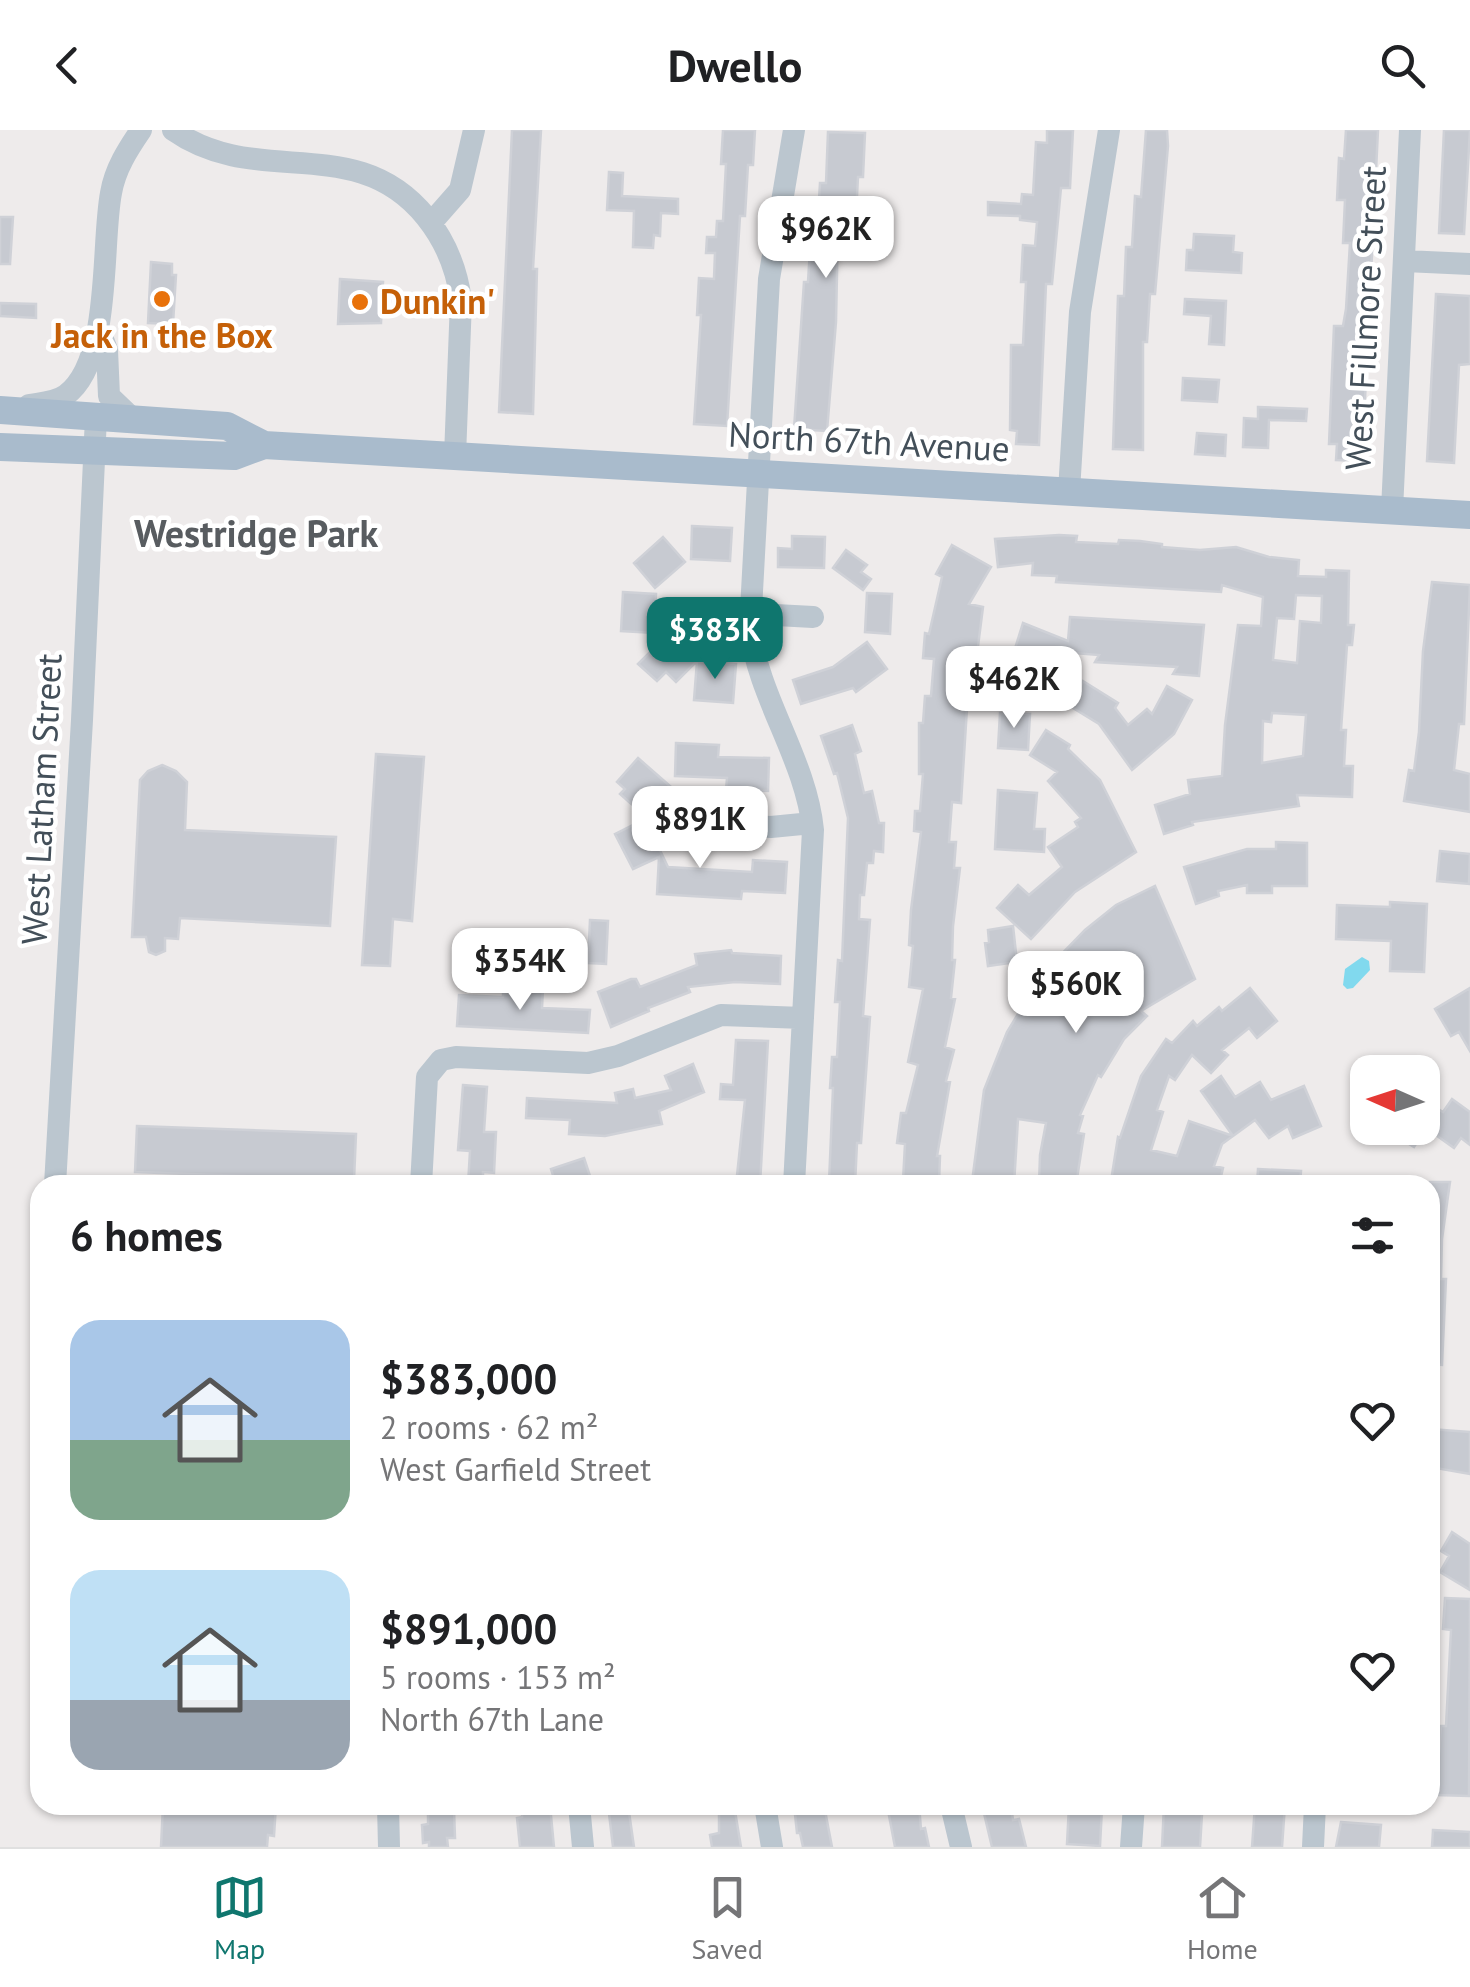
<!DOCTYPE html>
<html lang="en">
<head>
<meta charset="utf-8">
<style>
	body { margin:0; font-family:"PT Sans",sans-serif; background:#f2f2f2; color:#202124; height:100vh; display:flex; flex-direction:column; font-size:38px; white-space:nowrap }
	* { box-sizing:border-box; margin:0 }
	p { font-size:32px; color:#757577 }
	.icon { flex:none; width:55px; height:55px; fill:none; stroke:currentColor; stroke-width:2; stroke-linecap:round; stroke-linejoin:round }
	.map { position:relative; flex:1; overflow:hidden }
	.side { position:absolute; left:30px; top:1045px; width:1410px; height:640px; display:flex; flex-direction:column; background:#fff; border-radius:30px; box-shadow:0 2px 8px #0004 }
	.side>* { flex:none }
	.needle { width:65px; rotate:273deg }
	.tools { position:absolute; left:1350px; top:925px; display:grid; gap:20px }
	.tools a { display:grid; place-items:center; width:90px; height:90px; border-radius:20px; background:#fff; box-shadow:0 2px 8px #0004; font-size:50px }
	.price { position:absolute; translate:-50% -85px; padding:0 22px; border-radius:20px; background:#fff; color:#222; font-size:32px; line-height:65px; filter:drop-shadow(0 2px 5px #0008) }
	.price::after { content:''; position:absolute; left:50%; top:60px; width:30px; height:22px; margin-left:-15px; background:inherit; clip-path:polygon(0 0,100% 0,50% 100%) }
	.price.current { background:#0f766e; color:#fff }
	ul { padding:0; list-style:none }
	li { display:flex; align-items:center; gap:30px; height:250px; padding:0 40px }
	li span { display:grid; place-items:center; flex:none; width:280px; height:200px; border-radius:30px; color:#555 }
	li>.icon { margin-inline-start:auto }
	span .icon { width:120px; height:120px; fill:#fffc; stroke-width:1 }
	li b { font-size:42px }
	h2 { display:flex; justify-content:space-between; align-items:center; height:120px; padding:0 40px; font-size:42px }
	header { display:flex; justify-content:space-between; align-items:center; height:130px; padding:0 40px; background:#fff; font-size:45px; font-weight:700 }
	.dock { display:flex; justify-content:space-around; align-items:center; height:140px; border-top:2px solid #e0e0e0; background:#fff; font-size:28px; color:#757577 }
	.dock a { display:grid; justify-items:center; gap:5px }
	.dock .current { color:#0f766e }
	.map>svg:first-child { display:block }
	.water { fill:#81d9ee }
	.building { fill:#c7cad1; stroke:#cfd1d7; stroke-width:2.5; fill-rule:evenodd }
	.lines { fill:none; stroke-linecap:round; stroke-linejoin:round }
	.minor { stroke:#bbc6cf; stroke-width:22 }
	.major { stroke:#a9bbcc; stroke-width:28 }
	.food-dot { fill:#e8710a; stroke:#fff; stroke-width:4 }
	.labels { text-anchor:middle; stroke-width:9; stroke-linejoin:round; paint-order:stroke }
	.food-label { font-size:35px; font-weight:bold; fill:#c56008; stroke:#fff; text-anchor:start }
	.street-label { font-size:35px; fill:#434f59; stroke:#fff }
	.neighbourhood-label { font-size:38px; font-weight:bold; fill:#585c60; stroke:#fff }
</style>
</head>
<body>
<header><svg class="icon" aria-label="back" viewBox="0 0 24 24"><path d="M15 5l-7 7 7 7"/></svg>Dwello<svg class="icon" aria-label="search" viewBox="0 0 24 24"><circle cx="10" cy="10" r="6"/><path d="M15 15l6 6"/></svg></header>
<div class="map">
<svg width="1470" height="1717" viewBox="0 0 1470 1717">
	<rect width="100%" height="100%" fill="#eeebeb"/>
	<path class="water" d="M1362,827L1369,831L1370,840L1353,858L1347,859L1343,855L1345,839Z"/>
	<path class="building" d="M512,0H541L533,139H537L533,284L499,282Z
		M723,0H755L753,35H748L745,86H740L727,296L694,294L701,185H697L699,148L714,149L715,123H706L707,107H716L717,91H723L726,34H721Z
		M1047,0H1073L1070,58H1061L1052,154H1046L1039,315L1016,314L1017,301L1010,300L1011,215H1023L1026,152H1021L1023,115L1035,116L1037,92L1020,90V86L988,85V72L1021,74L1022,64L1033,65L1036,12L1047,13Z
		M1146,0H1167L1168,16L1155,164H1150L1147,212H1143V320L1113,319L1118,166H1124L1126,117H1132L1135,66L1141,67Z
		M1346,0H1378L1362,331L1336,330L1337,314H1329L1334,196H1343L1346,179L1350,113H1343L1345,70H1337L1339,28L1344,29Z
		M1444,0H1470L1464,104L1439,103Z
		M828,2L865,3L863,47H858L856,85H840L838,97L836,192L827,301L794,299L804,152H808L811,103H817L820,53H826Z
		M609,42L623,43L622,66L678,69V84L661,83L660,106L654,105L653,118L633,117L634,81L607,80Z
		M0,87H13L10,134H0Z
		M1194,104L1234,106L1233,122L1242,123L1241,143L1186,140L1187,120H1193Z
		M151,132L172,134V145H176L173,194L148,193Z
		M340,149L383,152L381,193L338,194Z
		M1436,164L1470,166V234L1459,235L1454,333L1427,331Z
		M1185,169L1226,171L1224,215L1209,214L1211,186L1184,184Z
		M0,173L36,174V188L0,186Z
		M1183,248L1219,250L1217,272L1182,270Z
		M1258,277L1307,279L1306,291L1269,290L1268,318L1243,317L1244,288L1258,289Z
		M1197,303L1226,305L1225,326L1195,324Z
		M692,396L732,398L730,431L691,429Z
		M1059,405L1077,406L1076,412L1118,414L1119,410L1140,411L1162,414V417L1200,420L1236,417L1269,427L1299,430L1298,446L1326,447V440L1349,441L1348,495H1354L1352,515H1347L1341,600H1346L1344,636H1353L1352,667L1297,665L1299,676L1192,692L1193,695L1164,704L1155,675L1190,664L1188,650L1222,646L1225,595L1238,495L1261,496L1263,467L1222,455L1221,462L1056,452L1057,446L1032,445L1033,433L998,437L995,409ZM1296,465L1322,466L1321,493L1300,491L1297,533L1273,530L1277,488L1294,489ZM1272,583L1306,585L1303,626L1262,633L1263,591L1271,592Z
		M792,406L825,407L824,438L778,437V418L792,419Z
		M663,407L685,432L655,458L634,433Z
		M952,415L991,437L969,474L983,477L976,532L970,531L961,673L952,672L949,712H956L954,738H960L953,796L952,830H955L951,868L955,869L945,917L954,920L946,951L950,952L937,1026H940L939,1053L903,1051L905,1014L897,1013L901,983H906L918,935L908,932L923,859L909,857L913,816L909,815L911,780L921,702L914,701L915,681H920L923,644H919V593H923L925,566H931L934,529L923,528L925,503L929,504L942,447L936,444Z
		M846,420L867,435L861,442L871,449L863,460L833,438Z
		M1432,452L1470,455L1464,594H1459L1454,640L1470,644V682L1404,671L1409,640L1414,641L1419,602L1423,521Z
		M623,462L656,464L654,503L621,501Z
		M867,463L892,464L890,504L865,502Z
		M1070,487L1204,495L1199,546L1173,544L1177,537L1095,532L1099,525L1062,522L1059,529L1047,528L1057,535L1055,540L1081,556L1083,551L1118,573L1115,578L1128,595L1147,579L1152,584L1167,556L1192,570L1174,604L1132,640L1099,594L1060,570L1062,566L1007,544L1023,493L1068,511Z
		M662,510L681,530L697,531L676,552L666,542L657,551L638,534Z
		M867,512L887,539L856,562L853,558L801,574L793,550L833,537Z
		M697,531L736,534L733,573L694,570Z
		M1000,583L1030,584L1028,620L998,618Z
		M852,595L861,621L855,624L864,663L872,661L879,693H884L883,722L874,721L873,733H867L864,765H860L859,789L870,790L863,886L870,887L861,1013H857L855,1055L829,1053L833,958H830L832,927H837L840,872H835L838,830L842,831L848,688L837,643L834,644L821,606Z
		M1046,600L1070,615L1068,619L1100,650L1136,722L1075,762L1031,809L997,778L1018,755L1029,765L1062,737L1048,717L1078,697L1075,692L1081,688L1048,651L1057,642L1030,625Z
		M676,613L719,615L718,627L769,628L768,661L726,660L727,648L675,646Z
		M376,624L424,627L412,791L393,789L390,836L362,835Z
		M638,628L671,657L660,670L653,663L638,680L620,664L625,659L617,652Z
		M162,635L176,641L187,652L185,700L336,707L330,796L180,788L178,809L165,808V821L156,825L149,822L146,807H132L140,650L148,641Z
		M998,660L1037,663L1034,699H1045L1044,722L995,719Z
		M645,689L668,737L752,742L753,730L787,732L785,763L742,761L741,769L657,764L659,727L633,739L615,704Z
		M1276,712L1307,713V756H1272V763H1247V755L1218,761L1219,766L1196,774L1184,737L1247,719H1276Z
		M1440,721L1470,724L1469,754L1437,751Z
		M1155,756L1195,849L1141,881L1147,886L1124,909L1101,947L1098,945L1080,985L1083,986L1078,1003L1084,1004L1076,1055H1039L1040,1025L1046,993L1018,989L1014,1055L972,1052L984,960L1007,902L1021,879L1023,880L1049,837L1085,800L1116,775Z
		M1390,772L1427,774L1424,842L1390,841L1391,811L1336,809L1337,775L1390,777Z
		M590,790L608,791L606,834L588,833Z
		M1013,796L1017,832L988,836L985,813L989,812L988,800Z
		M731,820L732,823L781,826L780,854L735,852L688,857L690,862L648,878L649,881L611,897L598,862L631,849H636L640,857L697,835L695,824Z
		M526,857L543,858L542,878L590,880L588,903L457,896L459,865L503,867V863L525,865Z
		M1250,858L1277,891L1257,908L1249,898L1222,920L1228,925L1211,943L1192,925L1175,950L1169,946L1157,980L1163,982L1151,1020L1177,1026L1189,991L1233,1006L1222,1014L1214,1036L1223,1038L1219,1055H1174L1159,1051V1055H1124V1052L1111,1051L1118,1007L1120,1008L1141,946L1166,909L1172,913L1193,891L1197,896L1219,877L1222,881Z
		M1470,858V921L1459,902L1451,906L1435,879Z
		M736,910L768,911L760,1055H736L745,970L720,969L721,954L733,955Z
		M693,934L704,962L659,981L662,994L605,1006L569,1004L570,990L526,988L527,968L617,973L615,963L633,959L635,968L671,960L665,946Z
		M1221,946L1235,967L1260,952L1271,970L1304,956L1321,996L1293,1008L1288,996L1269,1008L1255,990L1233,1006L1201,961Z
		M463,955L487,957L484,1002H496L494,1043L483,1042V1055H468L470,1021L458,1020Z
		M1422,969L1443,982L1452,969L1470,982V1015L1461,1008L1454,1018L1426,998L1414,1017L1383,998H1425L1422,995Z
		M137,996L356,1004L354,1050L135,1042Z
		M584,1028L593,1055H556L551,1039Z
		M1258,1039L1301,1041L1300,1055H1257Z
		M1430,1052H1450L1442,1109L1441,1149H1446L1442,1235L1430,1234Z
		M1430,1299L1470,1302V1344L1430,1337Z
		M1452,1402L1470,1414V1460L1440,1442L1449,1426L1441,1421Z
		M1445,1468L1470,1469L1469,1666L1436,1665L1441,1596H1446L1451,1500L1443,1499Z
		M163,1675H276L274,1706L268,1705L267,1717H161Z
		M522,1675H550L554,1717H520L517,1688L522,1687Z
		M608,1675H628L634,1717H613Z
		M719,1675H734L741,1717H712L710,1705L719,1703Z
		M794,1675H824L832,1717H803L800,1703H797Z
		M887,1675H919L921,1699L925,1698L929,1717H895Z
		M982,1675H1011L1013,1690L1019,1689L1026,1717H992Z
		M1164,1675H1196V1684H1202L1200,1717H1162Z
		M1255,1675H1285L1282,1717H1252Z
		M1069,1676L1102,1678L1100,1716L1067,1714Z
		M454,1679L455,1708H447L448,1717H429V1712L423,1713L422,1695L428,1694V1680Z
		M1341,1692L1381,1695L1379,1717H1336Z
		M1433,1700L1470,1702V1717H1432Z"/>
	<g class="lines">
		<path class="minor" d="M173,0C258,60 356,0 426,87C446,112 457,139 461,171L455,326
			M431,93L460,60L474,0
			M1405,131L1470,134
			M99,199L107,220L109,266L133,289
			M29,275C41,273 55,273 66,265C112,231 101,115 111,63C115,39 128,19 141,0
			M1069,361L1080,182L1109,0
			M1392,380L1410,0
			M703,481L813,487
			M700,693L771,697L812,693
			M55,1055L82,590L96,287
			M421,1055L427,947L441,930L456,927L588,933L618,926L721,885L803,888
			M794,1055L813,700C806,629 758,568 750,498L769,149L794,0
			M388,1675L389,1717
			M579,1675L583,1717
			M765,1675L772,1717
			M951,1675L961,1717
			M1131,1717L1134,1675
			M1313,1717L1315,1675"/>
		<path class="major" d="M0,280L227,296L264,315
			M0,317L234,326L264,315L1470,385"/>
	</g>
	<g class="food-dot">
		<circle cx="162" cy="169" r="10"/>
		<circle cx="360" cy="172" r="10"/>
	</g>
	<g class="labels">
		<g class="food-label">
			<text x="380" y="184">Dunkin'</text>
			<text x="162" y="218" text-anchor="middle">Jack in the Box</text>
		</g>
		<g class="street-label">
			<text transform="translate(1366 188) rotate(-87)" y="12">West Fillmore Street</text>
			<text transform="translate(869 312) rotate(3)" y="12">North 67th Avenue</text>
			<text transform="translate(42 669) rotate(-87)" y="12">West Latham Street</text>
		</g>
		<g class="neighbourhood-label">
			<text x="256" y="417">Westridge Park</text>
		</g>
	</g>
</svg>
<div class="tools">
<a><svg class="needle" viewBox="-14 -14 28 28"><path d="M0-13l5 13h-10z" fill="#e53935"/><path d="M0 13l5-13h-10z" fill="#757577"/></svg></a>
</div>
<b class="price" style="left:826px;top:151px">$962K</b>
<b class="price current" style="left:715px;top:552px">$383K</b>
<b class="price" style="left:1014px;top:601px">$462K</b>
<b class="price" style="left:700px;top:741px">$891K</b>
<b class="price" style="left:520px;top:883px">$354K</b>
<b class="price" style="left:1076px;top:906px">$560K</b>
<section class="side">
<h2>6 homes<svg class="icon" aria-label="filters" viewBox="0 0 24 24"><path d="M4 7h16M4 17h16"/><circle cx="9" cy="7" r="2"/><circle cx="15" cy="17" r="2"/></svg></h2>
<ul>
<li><span style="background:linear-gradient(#a9c7e8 60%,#7fa58c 0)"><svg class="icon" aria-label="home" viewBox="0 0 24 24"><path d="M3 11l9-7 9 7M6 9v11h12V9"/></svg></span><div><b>$383,000</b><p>2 rooms · 62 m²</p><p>West Garfield Street</p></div><svg class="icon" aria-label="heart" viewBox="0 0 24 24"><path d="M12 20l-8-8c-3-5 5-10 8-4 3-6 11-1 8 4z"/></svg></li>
<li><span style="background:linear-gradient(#bfe0f5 65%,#9aa5b1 0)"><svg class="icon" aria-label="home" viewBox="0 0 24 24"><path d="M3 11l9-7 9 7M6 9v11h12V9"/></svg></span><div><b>$891,000</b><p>5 rooms · 153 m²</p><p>North 67th Lane</p></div><svg class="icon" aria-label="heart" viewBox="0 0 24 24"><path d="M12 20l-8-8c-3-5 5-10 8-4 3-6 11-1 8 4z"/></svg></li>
</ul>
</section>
</div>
<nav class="dock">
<a class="current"><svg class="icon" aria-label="map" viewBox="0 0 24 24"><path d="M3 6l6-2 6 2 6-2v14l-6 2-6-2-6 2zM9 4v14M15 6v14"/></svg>Map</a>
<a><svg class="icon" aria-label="saved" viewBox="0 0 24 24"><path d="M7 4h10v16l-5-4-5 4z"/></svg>Saved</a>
<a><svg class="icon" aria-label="home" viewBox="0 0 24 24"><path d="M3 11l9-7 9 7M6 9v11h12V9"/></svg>Home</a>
</nav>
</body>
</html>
